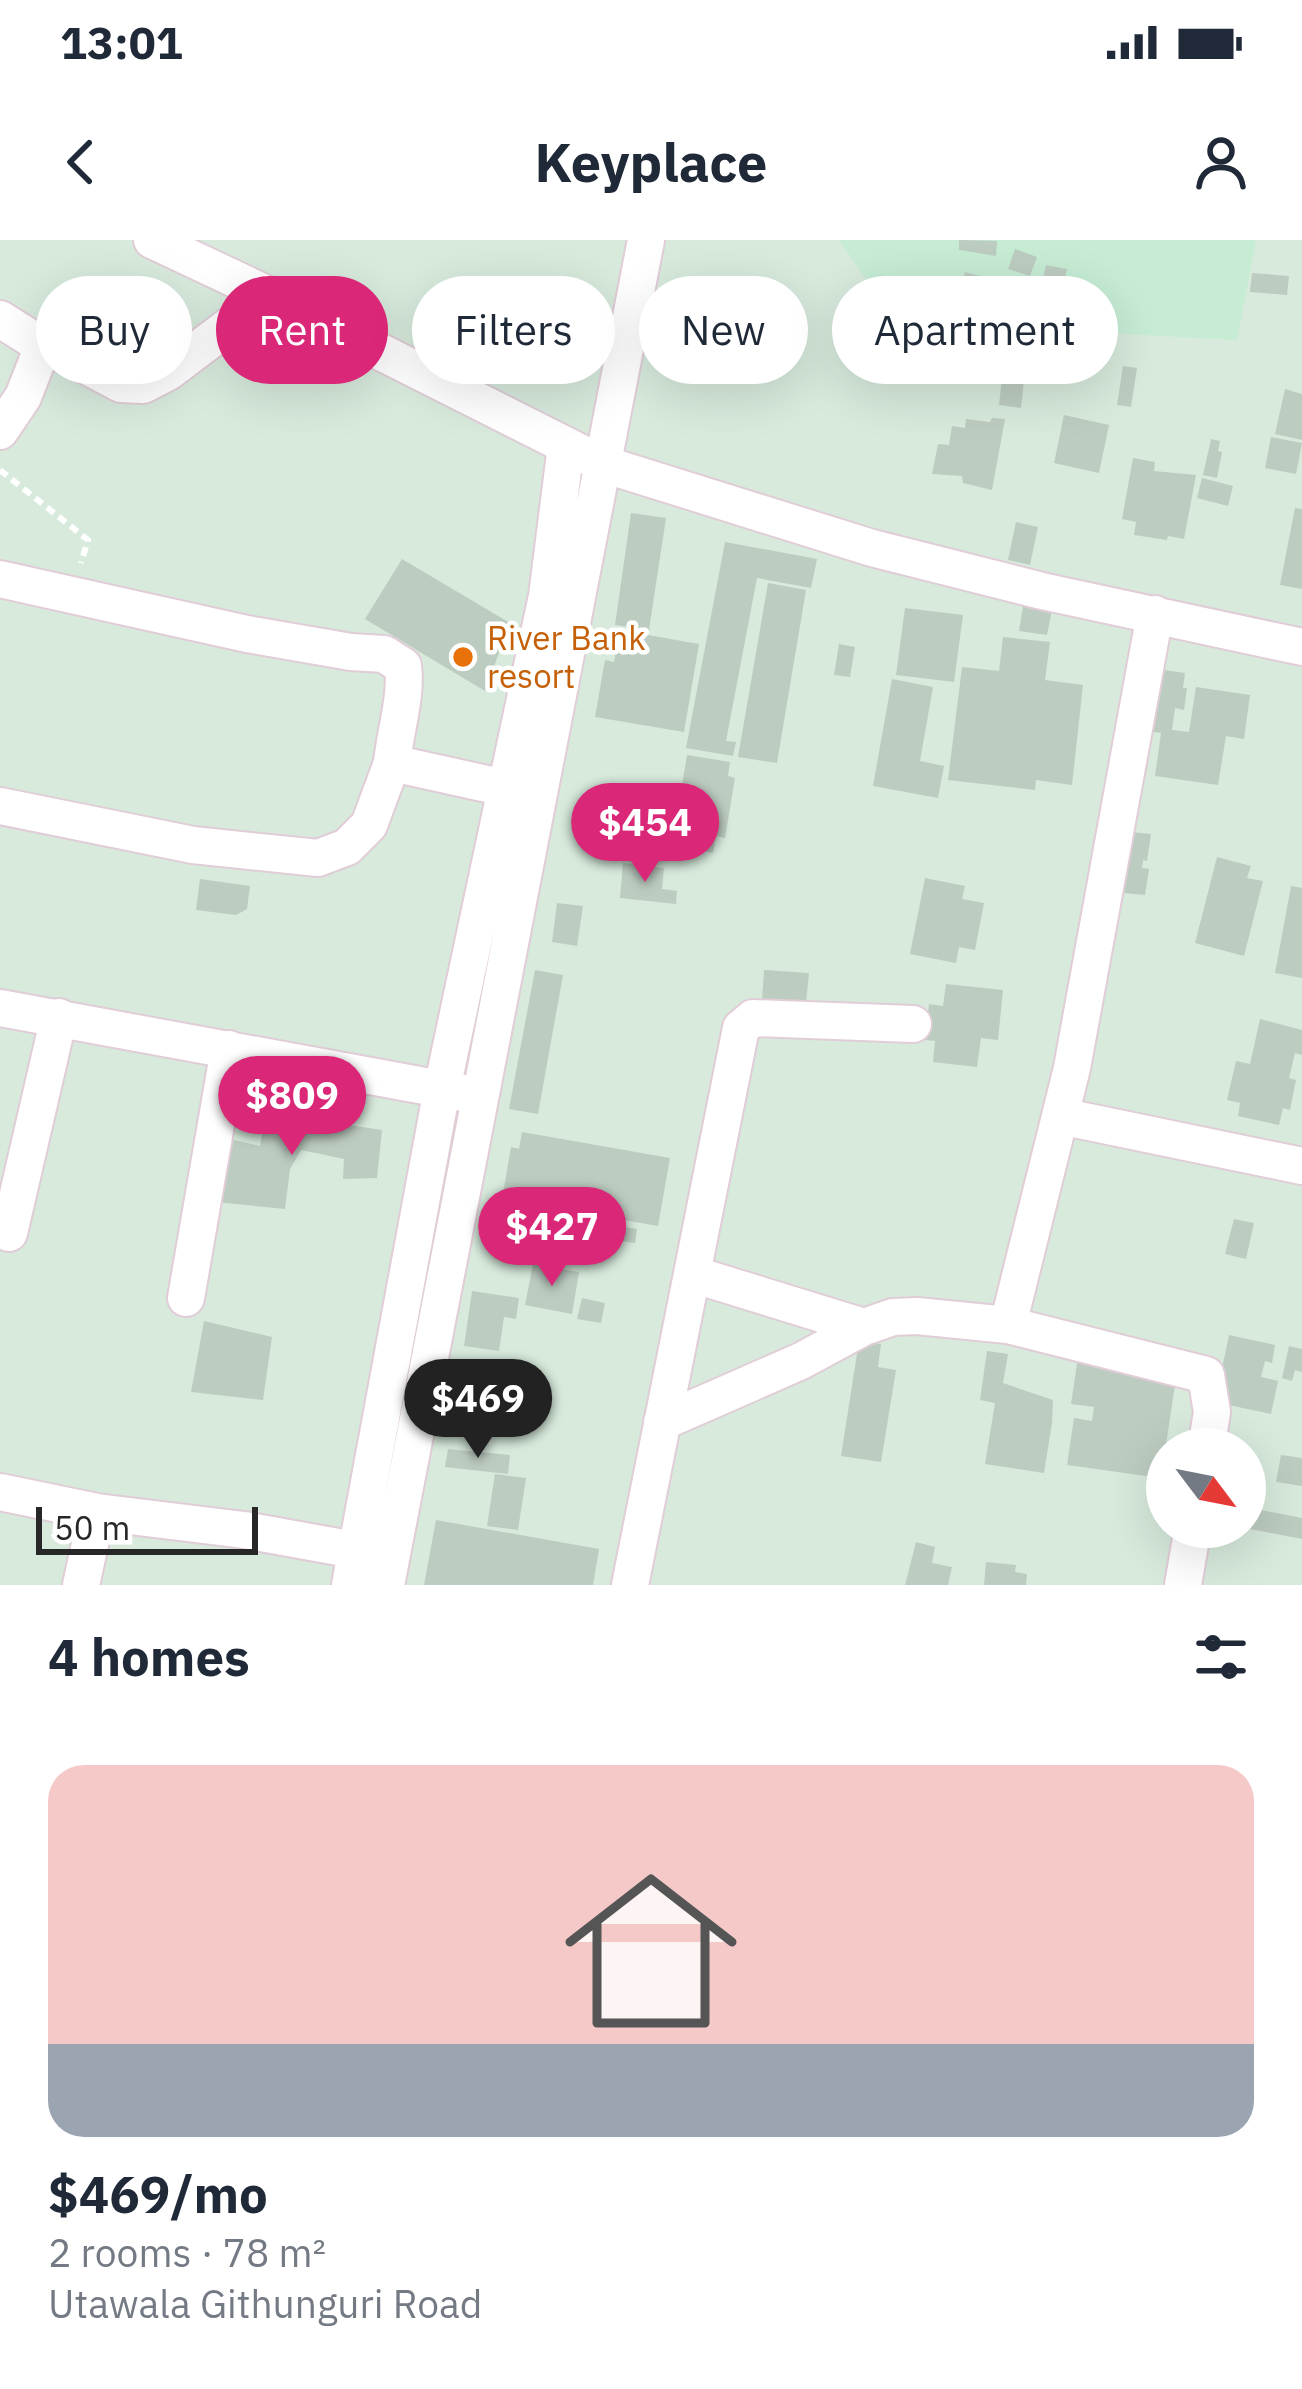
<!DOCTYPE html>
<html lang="en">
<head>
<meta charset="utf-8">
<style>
	body { margin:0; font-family:"IBM Plex Sans",sans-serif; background:#f6f6f7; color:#1f2937; height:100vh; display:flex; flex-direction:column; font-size:45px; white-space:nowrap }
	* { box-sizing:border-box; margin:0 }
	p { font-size:39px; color:#747a83 }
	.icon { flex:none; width:66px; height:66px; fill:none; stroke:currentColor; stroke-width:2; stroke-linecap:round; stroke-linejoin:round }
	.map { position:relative; height:1345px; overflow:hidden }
	.panel { display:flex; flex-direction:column; background:#fff; flex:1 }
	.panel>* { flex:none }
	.banner { position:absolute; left:36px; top:36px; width:1230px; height:108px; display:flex; gap:24px }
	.needle { width:78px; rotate:122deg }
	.fabs { position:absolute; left:1146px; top:1188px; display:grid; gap:24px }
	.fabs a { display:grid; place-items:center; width:120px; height:120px; border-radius:50%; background:#fff; box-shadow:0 12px 48px #0002; font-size:60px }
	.scale { position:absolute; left:36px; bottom:30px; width:222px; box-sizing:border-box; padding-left:12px; border:6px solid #272727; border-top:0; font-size:33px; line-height:42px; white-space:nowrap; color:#272727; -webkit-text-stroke:9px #fff; paint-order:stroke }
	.price { position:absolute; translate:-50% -102px; padding:0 27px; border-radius:42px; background:#db2777; color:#fff; font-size:39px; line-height:78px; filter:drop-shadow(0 3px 6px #0008) }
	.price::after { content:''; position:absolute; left:50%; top:72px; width:36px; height:27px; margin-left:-18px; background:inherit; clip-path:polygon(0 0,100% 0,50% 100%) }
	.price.active { background:#222; color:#fff }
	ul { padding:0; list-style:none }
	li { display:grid; align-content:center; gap:24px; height:636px; padding:0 48px }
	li+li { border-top:3px solid #e0e1e3 }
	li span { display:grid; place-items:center; height:372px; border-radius:36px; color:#555 }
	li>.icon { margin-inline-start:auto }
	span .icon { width:216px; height:216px; fill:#fffc; stroke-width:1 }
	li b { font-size:51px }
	h2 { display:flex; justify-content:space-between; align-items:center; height:144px; padding:0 48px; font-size:51px }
	.chip { padding:0 42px; border-radius:54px; background:#fff; box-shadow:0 12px 48px #0002; font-size:42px; line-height:108px }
	.chip.active { background:#db2777; color:#fff }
	.status { display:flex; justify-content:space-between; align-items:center; height:84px; padding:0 60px; background:#fff; direction:ltr }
	.status svg { height:33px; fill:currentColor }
	header { display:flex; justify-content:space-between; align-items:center; height:156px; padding:0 48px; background:#fff; font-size:54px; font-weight:700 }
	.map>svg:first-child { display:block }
	.education { fill:#c6ecd4 }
	.building { fill:#bdccc1 }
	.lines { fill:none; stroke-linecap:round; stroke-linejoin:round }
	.minor-casing { stroke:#e0cdd7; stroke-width:40 }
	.path { stroke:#fff; stroke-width:6; stroke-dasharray:9 6; stroke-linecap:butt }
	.minor { stroke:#fff; stroke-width:36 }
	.food-dot { fill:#e8710a; stroke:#fff; stroke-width:4.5 }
	.labels { text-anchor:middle; stroke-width:9; stroke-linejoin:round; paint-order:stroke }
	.food-label { font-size:33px; fill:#c56008; stroke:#fff; text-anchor:start }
</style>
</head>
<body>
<div class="status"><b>13:01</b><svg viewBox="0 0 49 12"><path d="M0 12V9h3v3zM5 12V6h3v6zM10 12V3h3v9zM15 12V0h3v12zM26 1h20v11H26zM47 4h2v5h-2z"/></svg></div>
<header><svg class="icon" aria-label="back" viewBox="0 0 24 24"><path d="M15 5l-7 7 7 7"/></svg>Keyplace<svg class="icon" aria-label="person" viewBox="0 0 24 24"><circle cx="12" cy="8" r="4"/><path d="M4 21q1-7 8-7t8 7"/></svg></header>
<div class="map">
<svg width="1302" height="1345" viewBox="0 0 1302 1345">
	<rect width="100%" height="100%" fill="#d7eadc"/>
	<path class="education" d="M839,0H1256L1237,100L1052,90L891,75Z"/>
	<path class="building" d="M959,0L997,1L996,16L959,10Z
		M1015,9L1037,17L1030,36L1008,29Z
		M1046,25L1067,29L1062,56L1040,52Z
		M965,32L1005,42L998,68L958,58Z
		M1252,33L1289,36L1287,55L1250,52Z
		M1123,126L1137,128L1131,167L1117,165Z
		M1002,138L1024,140L1021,168L999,165Z
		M1285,149L1302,154V200L1275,194Z
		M1064,175L1109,185L1099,233L1054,223Z
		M992,178L1005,179L992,250L963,243L962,236L932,234L938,204L949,205L952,186L965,188L966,179L990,182Z
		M1271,197L1302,203L1296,234L1265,228Z
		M1211,199L1220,201L1218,211L1222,212L1217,238L1203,235Z
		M1133,218L1155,222L1154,231L1196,235L1184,299L1168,296L1167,300L1134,295L1136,282L1122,279Z
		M1202,238L1233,246L1228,266L1197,258Z
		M1295,268L1302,269V349L1280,345Z
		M631,273L666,278L649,390L615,385Z
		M1016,282L1038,287L1030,325L1008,320Z
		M725,302L817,319L811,348L757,338L726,501L736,502L733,516L686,508Z
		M402,319L510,383L485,451L365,379Z
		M768,343L806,350L777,523L738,517Z
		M1023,366L1052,370L1047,395L1019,391Z
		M905,368L963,375L954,442L896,435Z
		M619,390L699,404L684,492L595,477L605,420L614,422Z
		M1003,397L1050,402L1045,440L1083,445L1072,545L1036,540L1035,550L948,540L962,427L999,431Z
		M839,404L855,407L850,437L834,435Z
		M1157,429L1185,433L1183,448H1187L1184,470L1175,468L1172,490L1189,492L1196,447L1250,455L1244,499L1226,496L1218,545L1155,536L1161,493L1147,491Z
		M892,439L933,447L920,521L944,526L938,558L873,546Z
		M687,515L730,522L728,536L735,538L725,598L716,596L713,613L657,603L666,549L681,551Z
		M1121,591L1151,594L1147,621L1143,620L1142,628L1149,629L1145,655L1113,652Z
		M1217,617L1251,626L1247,638L1263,641L1244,716L1195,703Z
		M623,623L664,628L662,649L677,651L676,664L620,658Z
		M925,638L965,646L962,659L984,663L975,710L959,707L956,723L910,714Z
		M200,639L250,646L247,669L236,675L196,670Z
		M1291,646L1302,648V738L1275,733Z
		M557,663L583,666L577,706L552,702Z
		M535,730L563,735L538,874L509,869Z
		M764,730L809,733L806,763L762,760Z
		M946,744L1003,750L998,800L981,798L977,827L933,822L935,801L925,800L929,764L943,766Z
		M1260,779L1302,790V815L1295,813L1289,838L1296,840L1290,870L1283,868L1279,885L1238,876L1240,863L1227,860L1236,821L1250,824Z
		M266,873L382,890L377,938L343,939L344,919L301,910L290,929L285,969L215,962L226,898L260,906Z
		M522,892L670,918L658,986L502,959L511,907L519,909Z
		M501,978L524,983L521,1005L495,1000Z
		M1234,979L1254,983L1246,1019L1225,1014Z
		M599,983L637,989L635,1003L597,998Z
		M533,1024L579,1032L572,1074L525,1065Z
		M472,1051L519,1058L516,1079L504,1077L499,1111L464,1106Z
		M582,1058L605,1063L601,1083L577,1079Z
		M204,1081L272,1097L263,1160L191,1152Z
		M1229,1095L1275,1105L1272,1123L1265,1121L1261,1137L1278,1141L1271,1174L1215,1162Z
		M859,1101L881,1104L878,1127L896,1130L881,1222L841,1216Z
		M1289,1106L1302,1109V1132L1295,1130L1292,1141L1282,1138Z
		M987,1111L1008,1114L1003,1143L1053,1160L1052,1183L1044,1233L985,1224L995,1163L980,1160Z
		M1078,1117L1163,1129L1161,1143L1175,1145L1161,1238L1067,1225L1074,1178L1092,1181L1094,1167L1071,1164Z
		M450,1165L516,1172L514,1193L447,1185Z
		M448,1209L510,1215L508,1234L445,1227Z
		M1281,1215L1302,1218V1246L1276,1242Z
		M495,1234L526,1238L518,1290L487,1286Z
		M1245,1267L1302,1278V1299L1245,1288Z
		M436,1280L599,1309L593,1345H424Z
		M916,1302L935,1307L932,1323L952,1327L948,1345H905Z
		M986,1322L1016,1325L1015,1332L1027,1334L1026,1345H984Z"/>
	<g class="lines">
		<g class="minor-casing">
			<path id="minor" d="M152,0L256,49L603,224L872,308L1042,351L1302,407
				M0,79L43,106L23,157L0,191
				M43,106L68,116L121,144L143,145L168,132L269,56
				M0,339L247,394L351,412L384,414L403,426C407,456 395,492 392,523
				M0,566L193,605L318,618L347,607L369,585L392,523L505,548
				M0,768L463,853
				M1060,876L1302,926
				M9,993L59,777
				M692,1034L864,1087
				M186,1058L229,809
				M1008,1085L1072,828L1155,374
				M662,1182L801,1121L864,1087L893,1077L917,1076L1008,1085L1206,1135L1212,1172L1206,1209
				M0,1252L97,1272L244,1290L377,1314
				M81,1345L97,1272
				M350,1345L442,849L547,356L566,206
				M386,1345L646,0
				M630,1345L741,788L753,778L913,784
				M1183,1345L1193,1287"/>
		</g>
		<path class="path" d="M0,230L88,300L81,323"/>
		<use href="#minor" class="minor"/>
	</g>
	<circle class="food-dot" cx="463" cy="417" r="12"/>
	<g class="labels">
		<g class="food-label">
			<text x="487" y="410">River Bank<tspan x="487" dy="38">resort</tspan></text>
		</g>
	</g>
</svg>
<div class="fabs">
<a><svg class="needle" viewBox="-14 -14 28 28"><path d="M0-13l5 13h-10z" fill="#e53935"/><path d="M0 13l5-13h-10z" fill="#747a83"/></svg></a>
</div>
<div class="scale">50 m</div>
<b class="price" style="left:645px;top:645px">$454</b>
<b class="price" style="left:292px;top:918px">$809</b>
<b class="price" style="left:552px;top:1049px">$427</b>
<b class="price active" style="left:478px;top:1221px">$469</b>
<div class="banner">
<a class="chip">Buy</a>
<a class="chip active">Rent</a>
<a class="chip">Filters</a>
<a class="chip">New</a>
<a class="chip">Apartment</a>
</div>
</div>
<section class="panel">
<h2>4 homes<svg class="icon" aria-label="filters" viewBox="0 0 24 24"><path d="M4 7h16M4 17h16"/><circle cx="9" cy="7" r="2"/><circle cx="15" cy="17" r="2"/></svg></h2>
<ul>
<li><span style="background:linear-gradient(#f6c9c9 75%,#9aa5b1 0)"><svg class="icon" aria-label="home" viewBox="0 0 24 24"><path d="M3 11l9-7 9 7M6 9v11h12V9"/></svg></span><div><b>$469/mo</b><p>2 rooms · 78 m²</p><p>Utawala Githunguri Road</p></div></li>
</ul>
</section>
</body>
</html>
